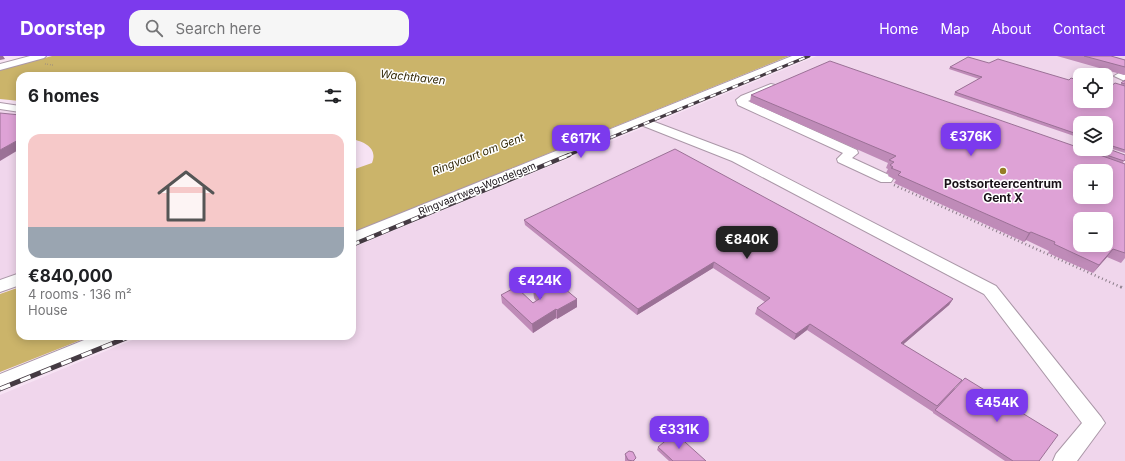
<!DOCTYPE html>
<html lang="en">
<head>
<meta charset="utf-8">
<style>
	body { margin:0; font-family:Inter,sans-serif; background:#f6f6f6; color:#202124; height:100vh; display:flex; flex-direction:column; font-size:15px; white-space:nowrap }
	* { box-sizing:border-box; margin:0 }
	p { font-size:13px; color:#757577 }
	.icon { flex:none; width:22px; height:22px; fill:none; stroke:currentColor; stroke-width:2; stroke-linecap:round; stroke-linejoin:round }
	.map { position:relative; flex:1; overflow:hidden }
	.sheet { position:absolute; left:16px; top:16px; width:340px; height:268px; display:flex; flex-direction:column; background:#fff; border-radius:12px; box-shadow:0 2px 10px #0003 }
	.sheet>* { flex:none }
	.tools { position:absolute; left:1073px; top:12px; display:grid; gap:8px }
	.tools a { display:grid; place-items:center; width:40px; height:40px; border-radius:8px; background:#fff; box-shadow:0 2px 10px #0003; font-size:20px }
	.price { position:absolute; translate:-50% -34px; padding:0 9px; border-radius:8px; background:#7c3aed; color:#fff; font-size:13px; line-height:26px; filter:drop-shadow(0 1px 2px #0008) }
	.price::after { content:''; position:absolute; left:50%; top:24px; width:12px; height:9px; margin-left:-6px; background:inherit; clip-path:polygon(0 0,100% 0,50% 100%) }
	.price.on { background:#222; color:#fff }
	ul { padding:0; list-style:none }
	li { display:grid; align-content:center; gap:8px; height:212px; padding:0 12px }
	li+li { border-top:1px solid #e0e0e0 }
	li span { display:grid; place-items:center; height:124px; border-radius:12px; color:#555 }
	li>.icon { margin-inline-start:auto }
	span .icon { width:72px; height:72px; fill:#fffc; stroke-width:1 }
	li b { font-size:17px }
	h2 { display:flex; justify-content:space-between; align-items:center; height:48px; padding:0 12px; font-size:17px }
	header { display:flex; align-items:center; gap:24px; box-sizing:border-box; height:56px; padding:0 20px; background:#7c3aed; color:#fff }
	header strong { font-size:19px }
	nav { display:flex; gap:22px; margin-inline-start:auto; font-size:14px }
	.search { width:280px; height:36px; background:#f6f6f6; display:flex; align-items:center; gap:10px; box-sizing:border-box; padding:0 14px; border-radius:12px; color:#757577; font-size:15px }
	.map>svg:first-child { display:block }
	.built { fill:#f0d6ec; fill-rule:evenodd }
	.water { fill:#cbb46a }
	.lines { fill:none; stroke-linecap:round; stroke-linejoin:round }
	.minor-casing { stroke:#ab98a8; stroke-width:2 }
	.path-far2 { stroke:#897b87; stroke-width:1.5; stroke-dasharray:0.5 2; stroke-linecap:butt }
	.path-far1 { stroke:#897b87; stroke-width:2.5; stroke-dasharray:1 3; stroke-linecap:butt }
	.path { stroke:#897b87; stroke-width:3; stroke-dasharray:1 3.5; stroke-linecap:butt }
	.minor { fill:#fff; fill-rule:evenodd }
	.rail-far2-casing { stroke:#453b43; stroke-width:3 }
	.rail-far1-casing { stroke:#453b43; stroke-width:4.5 }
	.rail-casing { stroke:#453b43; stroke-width:5 }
	.rail-far2 { stroke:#fff; stroke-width:2; stroke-dasharray:6; stroke-linecap:butt }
	.rail-far1 { stroke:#fff; stroke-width:3; stroke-dasharray:8; stroke-linecap:butt }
	.rail { stroke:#fff; stroke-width:3.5; stroke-dasharray:11; stroke-linecap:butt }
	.wall { fill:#bf8bb8 }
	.shaded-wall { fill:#9b7196 }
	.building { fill:#dea2d6; stroke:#9b7196; fill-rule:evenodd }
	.poi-dot { fill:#967d25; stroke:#fff; stroke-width:1.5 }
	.labels { text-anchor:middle; stroke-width:3; stroke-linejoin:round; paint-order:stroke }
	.far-street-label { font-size:10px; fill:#191218; stroke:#fff }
	.far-water-label { font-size:11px; font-style:italic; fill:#332907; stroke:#fff }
	.poi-label { font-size:12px; font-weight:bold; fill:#191218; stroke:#fff }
</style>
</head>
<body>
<header>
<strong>Doorstep</strong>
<div class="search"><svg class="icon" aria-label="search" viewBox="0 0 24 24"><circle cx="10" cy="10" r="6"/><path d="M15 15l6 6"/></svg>Search here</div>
<nav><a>Home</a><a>Map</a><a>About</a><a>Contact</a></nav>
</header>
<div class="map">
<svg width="1125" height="405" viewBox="0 0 1125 405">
	<rect width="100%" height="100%" fill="#f7e3f4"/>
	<path class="built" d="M817,0H1125V405H0V339L142,280H352V192ZM1080,19H1106V45H1080ZM1080,67H1106V93H1080ZM1080,115H1106V141H1080ZM1080,163H1106V189H1080Z
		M0,52L20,55V218L0,225Z"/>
	<path class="water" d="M52,0H789L352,177V114L372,107C378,92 365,86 352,83V20H20V45L0,43V14Z
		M20,231V280H91L0,316V238Z"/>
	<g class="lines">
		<g class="minor-casing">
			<path id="minor" d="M30,0H46L44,2L0,14V8Z
				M792,0H806L652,65L742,99L996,230L1101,361L1105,367L1077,405H1053L1056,398L1082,367L984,238L732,105L641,69L352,188V177Z
				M1119,17L1125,19V25L1114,20Z
				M771,28L775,29L776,31L775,33L748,45L857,94L858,97L852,102L891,120L893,123L891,126H881L838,106L837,103L843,97L738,49L736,44L741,40Z
				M0,47L20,50V56L0,53Z
				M20,217V229L0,236V224Z
				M94,280H121L119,285L0,334V318Z"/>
		</g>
		<path class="path-far2" d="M45,8L53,9"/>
		<path class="path-far1" d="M894,129L1123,232"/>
		<path class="path" d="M1121,231L1125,233"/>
		<use href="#minor" class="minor"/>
		<g class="rail-far2-casing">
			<path id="rail-far2" d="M566,100L809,0"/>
		</g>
		<g class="rail-far1-casing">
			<path id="rail-far1" d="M352,189L569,99"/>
		</g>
		<g class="rail-casing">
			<path id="rail" d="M0,333L131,280"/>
		</g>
		<use href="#rail-far2" class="rail-far2"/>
		<use href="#rail-far1" class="rail-far1"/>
		<use href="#rail" class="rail"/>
	</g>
	<path class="wall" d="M1057,0H1111L1125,4V18L1124,19Z
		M950,11L1080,45L1120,29L1125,24V97L1106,91V67H1080V82L954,39L955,36L979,23L949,13Z
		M751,39L1088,95L1089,93L1125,99L1123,107L1125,108V202L1121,207L1107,201L1093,217L1048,197L1049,195L1026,184L1024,186L894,127L896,124L888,120L889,118L886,117L888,113L886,112L888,107L750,46Z
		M524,164L953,243L949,249L903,288L1039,405H1005L933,357V356L807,274L794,284L755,258L757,252L765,246L713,212L637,259L525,169Z
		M533,233L577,251L557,263L556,262L533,277L502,247L501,239L533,247L536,245L534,242Z
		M658,391L706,405H669L657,394Z
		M625,398L635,405H625Z"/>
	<path class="shaded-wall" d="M0,0H3L5,3L0,4Z
		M20,83V93L0,105V94Z
		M1031,176L1026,184L1024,186L1029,177Z
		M1113,193L1107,201L1093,217L1099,209Z
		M714,206L713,212L637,259L638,253Z
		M577,243V251L557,263V254Z
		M953,243L949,249L898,293L901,287Z
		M556,253V262L533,277L532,268Z
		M810,268L807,274L794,284L796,278Z"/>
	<path class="building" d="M1084,0H1111L1125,4V11Z
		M968,1L989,7L998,3L1069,24L1071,22L1080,25V45H1106V34L1115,27L1125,30V94L1106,88V67H1080V79L955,36L982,21L950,11Z
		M830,5L1080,92V93H1083L1125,108V197L1113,193L1099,209L1054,188L1055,186L1031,176L1029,177L898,119L901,116L891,112L893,111L890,109L894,106L889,104L896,100L751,39ZM1080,115H1106V141H1080ZM1080,163H1106V189H1080Z
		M1125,24V28L1121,27Z
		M0,57L20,59V83L0,94Z
		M1106,92L1125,99V104L1124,105L1089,93H1106Z
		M675,93L953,243L901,287L962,324L937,350L810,268L796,278L757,252L770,242L714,206L638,253L524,164Z
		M553,223L577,243L557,254L556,253L532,268L501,239L516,231L533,247L542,241L533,233Z
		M965,322L1058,379L1039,405H1013L935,354Z
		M675,377L706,405H673L658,391Z
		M629,395L633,396L636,402L633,405L628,404L625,398Z"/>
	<circle class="poi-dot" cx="1003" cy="115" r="4"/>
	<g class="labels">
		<g class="far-street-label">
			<text transform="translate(477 132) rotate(-22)" y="4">Ringvaartweg-Wondelgem</text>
		</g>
		<g class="far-water-label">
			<text transform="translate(413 21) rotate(6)" y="4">Wachthaven</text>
			<text transform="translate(478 98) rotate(-21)" y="4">Ringvaart om Gent</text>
		</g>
		<g class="poi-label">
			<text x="1003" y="132">Postsorteercentrum<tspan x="1003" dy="14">Gent X</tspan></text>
		</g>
	</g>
</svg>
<div class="tools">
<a><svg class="icon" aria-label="locate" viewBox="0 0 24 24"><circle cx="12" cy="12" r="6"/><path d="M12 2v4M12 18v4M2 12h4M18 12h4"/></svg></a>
<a><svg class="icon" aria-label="layers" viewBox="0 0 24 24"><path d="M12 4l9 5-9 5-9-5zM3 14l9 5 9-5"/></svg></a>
<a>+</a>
<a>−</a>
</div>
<b class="price" style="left:971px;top:101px">€376K</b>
<b class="price" style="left:581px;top:103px">€617K</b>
<b class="price on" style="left:747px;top:204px">€840K</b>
<b class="price" style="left:540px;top:245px">€424K</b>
<b class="price" style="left:997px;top:367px">€454K</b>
<b class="price" style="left:679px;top:394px">€331K</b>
<section class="sheet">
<h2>6 homes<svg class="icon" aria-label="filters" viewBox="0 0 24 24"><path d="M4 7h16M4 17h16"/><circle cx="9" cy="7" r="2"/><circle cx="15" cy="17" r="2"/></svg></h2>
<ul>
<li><span style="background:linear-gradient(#f6c9c9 75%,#9aa5b1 0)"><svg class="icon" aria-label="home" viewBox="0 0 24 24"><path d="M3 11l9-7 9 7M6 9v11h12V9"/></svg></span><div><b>€840,000</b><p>4 rooms · 136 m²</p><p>House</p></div></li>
</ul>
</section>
</div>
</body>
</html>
